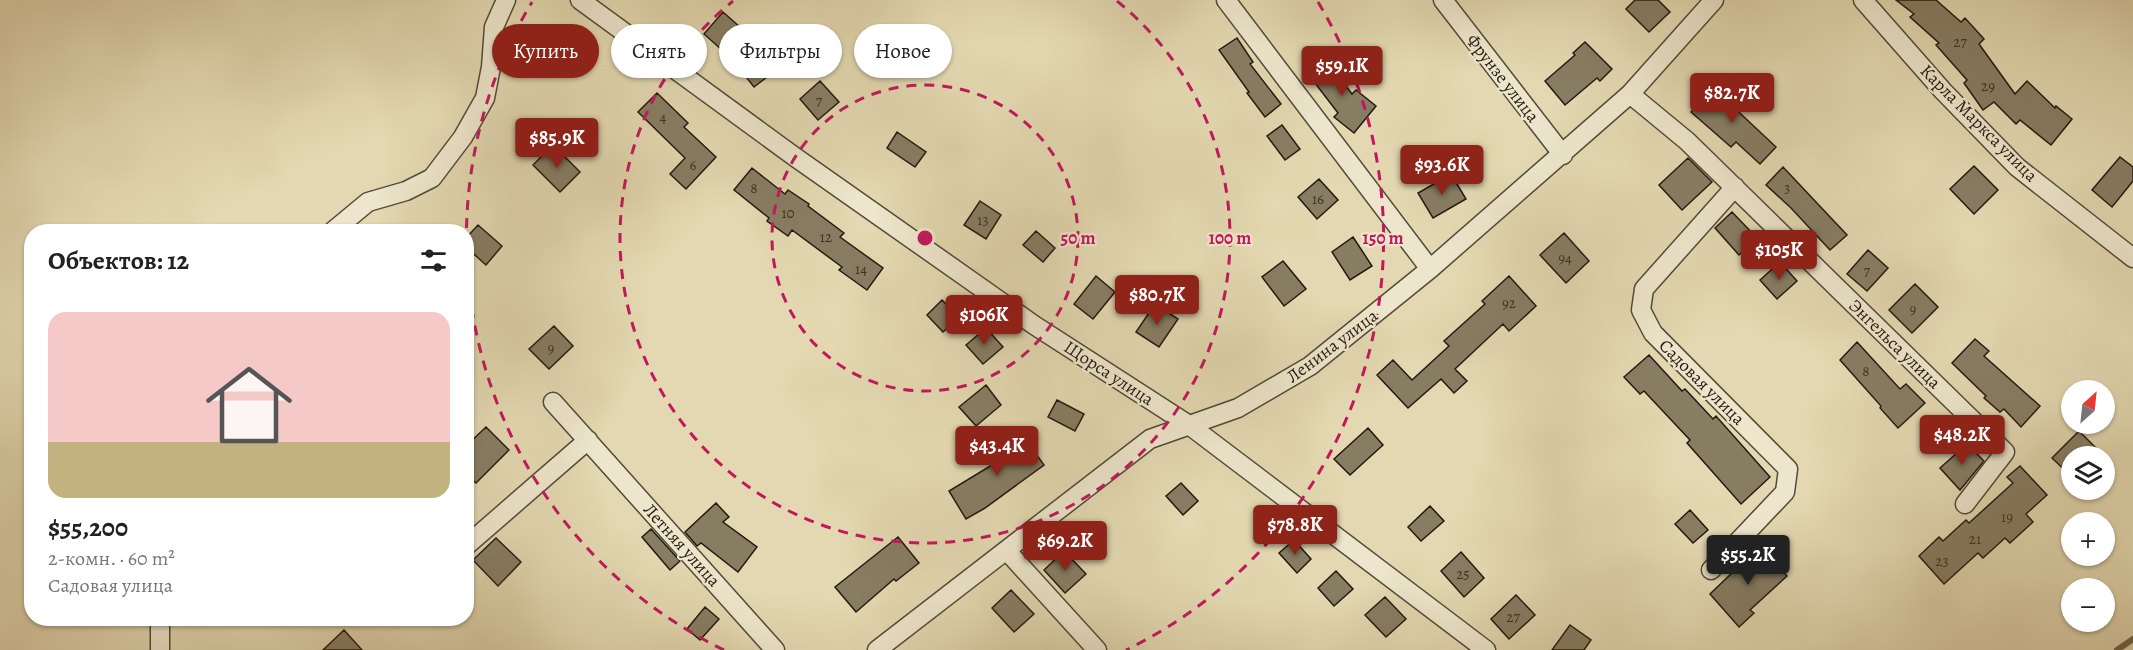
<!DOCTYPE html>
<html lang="ru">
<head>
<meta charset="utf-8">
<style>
	body { margin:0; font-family:Alegreya,serif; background:#f6f6f6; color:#222; height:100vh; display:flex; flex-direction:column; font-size:22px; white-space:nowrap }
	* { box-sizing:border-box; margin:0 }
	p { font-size:20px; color:#767676 }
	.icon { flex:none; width:33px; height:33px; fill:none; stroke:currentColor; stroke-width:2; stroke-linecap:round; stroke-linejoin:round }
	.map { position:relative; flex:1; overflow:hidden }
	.drawer { position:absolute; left:24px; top:224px; width:450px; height:402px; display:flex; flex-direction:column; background:#fff; border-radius:24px; box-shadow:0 2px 4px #0004 }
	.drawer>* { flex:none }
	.hud { position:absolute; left:492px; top:24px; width:570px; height:54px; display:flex; gap:12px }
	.needle { width:39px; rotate:27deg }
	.tools { position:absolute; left:2061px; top:380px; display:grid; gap:12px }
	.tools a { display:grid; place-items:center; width:54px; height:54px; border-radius:50%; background:#fff; box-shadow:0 2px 4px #0004; font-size:30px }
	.price { position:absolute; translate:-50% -51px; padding:0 14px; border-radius:6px; background:#8f2418; color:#fff; font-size:20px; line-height:39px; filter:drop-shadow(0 2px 3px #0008) }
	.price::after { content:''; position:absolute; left:50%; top:36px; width:18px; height:14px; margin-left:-9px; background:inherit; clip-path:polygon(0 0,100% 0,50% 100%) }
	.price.on { background:#222; color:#fff }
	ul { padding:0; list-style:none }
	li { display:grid; align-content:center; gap:12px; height:318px; padding:0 24px }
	li span { display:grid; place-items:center; height:186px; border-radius:18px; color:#555 }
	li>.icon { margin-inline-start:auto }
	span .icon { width:108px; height:108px; fill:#fffc; stroke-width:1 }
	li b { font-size:26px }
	h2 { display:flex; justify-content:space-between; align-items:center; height:72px; padding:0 24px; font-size:26px }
	.tag { padding:0 21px; border-radius:27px; background:#fff; box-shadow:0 2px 4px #0004; font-size:21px; line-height:54px }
	.tag.on { background:#8f2418; color:#fff }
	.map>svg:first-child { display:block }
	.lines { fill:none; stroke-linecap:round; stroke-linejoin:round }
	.stream { stroke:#6f654f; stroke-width:6 }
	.building { fill:#877d63; stroke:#231a0f; stroke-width:1.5 }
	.minor-casing { stroke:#534a38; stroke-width:21 }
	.minor { stroke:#ede6cc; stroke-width:18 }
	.ring { fill:none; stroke:#c2185b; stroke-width:3; stroke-dasharray:10 8 }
	.labels { text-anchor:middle; stroke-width:4.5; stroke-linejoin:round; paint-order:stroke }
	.number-label { font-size:15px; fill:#3c3324 }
	.street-label { font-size:18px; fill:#231a0f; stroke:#ede6cc }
	.centre { fill:#c2185b; stroke:#ede6cc; stroke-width:3 }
	.ring-label { font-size:18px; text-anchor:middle; font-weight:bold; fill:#c2185b; stroke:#ede6cc; stroke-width:4.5; stroke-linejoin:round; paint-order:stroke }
</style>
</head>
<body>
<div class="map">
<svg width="2133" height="650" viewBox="0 0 2133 650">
	<rect width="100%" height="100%" fill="#e3d8b1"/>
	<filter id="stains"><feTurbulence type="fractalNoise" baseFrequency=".00333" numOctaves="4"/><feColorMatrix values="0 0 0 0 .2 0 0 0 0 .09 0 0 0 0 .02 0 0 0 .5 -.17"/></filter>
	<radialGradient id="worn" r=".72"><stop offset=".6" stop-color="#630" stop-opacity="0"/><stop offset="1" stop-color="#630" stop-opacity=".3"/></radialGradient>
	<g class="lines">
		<path class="stream" d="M2117,650L2133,639"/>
	</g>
	<path class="building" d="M1635,0H1658L1670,12L1649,32L1626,9Z
		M1896,0H1936L1961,22L1965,18L1984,39L1979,44L2015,94L2027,81L2055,108L2056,106L2072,119L2051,145L2020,120L2016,124L1994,102L1983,110L1964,83L1967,80L1936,45L1939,43L1910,17L1914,14Z
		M723,12L741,28L738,31L771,74L754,87L732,59L704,34Z
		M566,25L590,42L575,63L551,46Z
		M1237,38L1253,62L1250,64L1281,104L1265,117L1247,93L1249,92L1219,50Z
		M1585,42L1612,69L1600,81L1597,78L1565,105L1545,81L1575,55L1573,53Z
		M1326,60L1352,94L1356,90L1376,106L1354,133L1334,117L1338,113L1308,74Z
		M820,81L839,102L818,120L800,99Z
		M1719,83L1732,96L1727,101L1776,147L1760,164L1736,142L1731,147L1691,112Z
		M657,93L688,123L684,127L716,157L686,189L670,174L685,158L638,112Z
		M1282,125L1300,149L1285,160L1267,136Z
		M897,132L926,152L915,167L887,148Z
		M553,145L580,172L560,192L533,165Z
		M2120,157L2133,167V181L2112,207L2092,190Z
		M1688,158L1712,182L1682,210L1659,185Z
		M1974,166L1998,190L1974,214L1950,189Z
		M1783,167L1847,235L1830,250L1791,208L1766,185Z
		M752,168L785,194L788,190L809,204L808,206L844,233L840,237L883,268L867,290L839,270L842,267L792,230L788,236L767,221L769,218L734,190Z
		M1451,174L1466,199L1433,218L1418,193Z
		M1319,179L1338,200L1317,219L1298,197Z
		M980,201L1001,215L986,239L964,225Z
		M1732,212L1757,238L1739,255L1715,228Z
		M478,225L502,246L486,265L466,247V238Z
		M1036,231L1055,248L1043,262L1023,245Z
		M1564,233L1589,261L1566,283L1540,255Z
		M1353,237L1372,266L1350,280L1332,252Z
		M1868,250L1888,268L1867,291L1847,274Z
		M1283,261L1306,289L1284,306L1262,277Z
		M1780,262L1797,281L1777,299L1760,280Z
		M1096,276L1115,292L1093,319L1074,304Z
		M1509,276L1536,306L1509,331L1503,324L1455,369L1467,381L1454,393L1441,379L1408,408L1377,375L1393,360L1412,380L1449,346L1444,341L1485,304L1482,301Z
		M1915,284L1938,307L1912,333L1889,310Z
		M942,300L959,318L943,332L927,315Z
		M1155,304L1178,319L1159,347L1136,332Z
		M554,326L573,346L549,369L529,349Z
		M986,328L1003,347L983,364L966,345Z
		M1975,339L1989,351L1984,356L2040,406L2021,427L2004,409L2000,412L1984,398L1986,396L1952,363Z
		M1857,342L1900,389L1906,384L1925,403L1898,428L1880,408L1881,406L1840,360Z
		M1649,355L1682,391L1685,389L1713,419L1716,416L1770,477L1741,504L1687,443L1690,440L1644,391L1640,394L1624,377Z
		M986,385L1001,405L976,426L959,407Z
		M1057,400L1084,414L1075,431L1048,417Z
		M486,427L509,450L476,483L466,474V446Z
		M1368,428L1383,445L1350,475L1334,459Z
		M2079,431L2104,456H2072V477L2052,458Z
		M1021,433L1044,465L985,508L966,519L949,491L992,465L986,458Z
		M1967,444L1984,461L1960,490L1940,468Z
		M2020,466L2047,495L2026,514L2033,522L2010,543L2005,538L1983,558L1978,553L1944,584L1919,556L1939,537L1943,541L1966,520L1969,523L2013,483L2007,477Z
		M1181,483L1198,501L1183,515L1166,496Z
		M716,503L729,517L723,522L757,547L738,572L701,543L697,546L685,532Z
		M1430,506L1444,521L1421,541L1408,527Z
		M1690,510L1708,530L1693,543L1675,524Z
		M651,529L680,561L670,570L642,537Z
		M898,537L919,563L896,581L894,579L856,612L835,587Z
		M496,538L521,562L498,586L473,560Z
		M1294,540L1311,559L1297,573L1279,553Z
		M1759,547L1787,576L1750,610L1754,613L1739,627L1710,594Z
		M1064,551L1086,574L1065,593L1044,570Z
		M1461,552L1484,578L1464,597L1441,571Z
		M1336,571L1353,589L1334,606L1318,588Z
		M1011,590L1034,614L1014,632L992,608Z
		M1516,595L1535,615L1509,639L1491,619Z
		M1385,597L1406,619L1386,637L1365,615Z
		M705,607L719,619L700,640L687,629Z
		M1570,625L1591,640L1584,650H1552Z
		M344,630L362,650H323Z"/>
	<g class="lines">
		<g class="minor-casing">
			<path id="minor" d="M580,0L795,157L1034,325L1189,425L1486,650
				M1226,0L1430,269
				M1443,0L1563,155
				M1863,0L1943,91L2017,167L2133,258
				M1630,94L1687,141L2005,452L1965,504
				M333,231L368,202L406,191L432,178L463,137L485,98L491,67L494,27L506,0
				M553,402L775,650
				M466,546L588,440
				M1007,551L1097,650
				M1711,570L1785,492L1788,469L1653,333L1641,310L1644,289L1735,187
				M160,650V618
				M877,650L1150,439L1238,408L1310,366L1430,269L1630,94L1714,0"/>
		</g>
		<use href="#minor" class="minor"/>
	</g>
	<g class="ring">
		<circle cx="925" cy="238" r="153"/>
		<path d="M1117 1A305 305 0 1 1 733 1"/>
		<path d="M724 650A458 458 0 0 1 532 2M1318 2A458 458 0 0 1 1126 650"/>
	</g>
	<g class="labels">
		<g class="number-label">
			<text x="1960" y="47">27</text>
			<text x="1988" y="91">29</text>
			<text x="819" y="106">7</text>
			<text x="663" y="122">4</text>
			<text x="693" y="170">6</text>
			<text x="754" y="193">8</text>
			<text x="1787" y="193">3</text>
			<text x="1318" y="204">16</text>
			<text x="788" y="218">10</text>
			<text x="983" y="225">13</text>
			<text x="826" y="242">12</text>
			<text x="1565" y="263">94</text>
			<text x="861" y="274">14</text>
			<text x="1867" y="276">7</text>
			<text x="1509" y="308">92</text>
			<text x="1913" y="314">9</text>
			<text x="551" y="353">9</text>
			<text x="1866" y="376">8</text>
			<text x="2007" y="522">19</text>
			<text x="1975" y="544">21</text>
			<text x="1942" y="566">23</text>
			<text x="1463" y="579">25</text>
			<text x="1513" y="622">27</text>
		</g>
		<g class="street-label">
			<text transform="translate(1503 78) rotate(52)" y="6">Фрунзе улица</text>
			<text transform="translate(1979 123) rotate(45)" y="6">Карла Маркса улица</text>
			<text transform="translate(1895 344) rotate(44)" y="6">Энгельса улица</text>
			<text transform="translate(1332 346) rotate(-37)" y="6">Ленина улица</text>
			<text transform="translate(1109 373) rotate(33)" y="6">Щорса улица</text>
			<text transform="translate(1702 382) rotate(45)" y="6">Садовая улица</text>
			<text transform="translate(682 545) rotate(48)" y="6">Летняя улица</text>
		</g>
	</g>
	<circle cx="925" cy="238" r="9" class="centre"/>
	<g class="ring-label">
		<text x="1078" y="244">50 m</text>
		<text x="1230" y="244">100 m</text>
		<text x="1383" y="244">150 m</text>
	</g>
	<rect width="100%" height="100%" filter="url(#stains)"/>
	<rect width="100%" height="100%" fill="url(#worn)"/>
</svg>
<div class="tools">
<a><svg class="needle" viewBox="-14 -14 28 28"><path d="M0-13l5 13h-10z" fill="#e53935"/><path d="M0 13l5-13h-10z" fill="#767676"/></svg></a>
<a><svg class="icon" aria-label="layers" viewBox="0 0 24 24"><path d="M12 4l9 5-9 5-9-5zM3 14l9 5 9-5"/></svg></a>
<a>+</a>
<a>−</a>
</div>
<b class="price" style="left:1342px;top:97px">$59.1K</b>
<b class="price" style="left:1732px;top:124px">$82.7K</b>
<b class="price" style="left:557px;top:169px">$85.9K</b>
<b class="price" style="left:1442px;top:196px">$93.6K</b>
<b class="price" style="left:1779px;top:281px">$105K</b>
<b class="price" style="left:1157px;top:326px">$80.7K</b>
<b class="price" style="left:984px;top:346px">$106K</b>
<b class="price" style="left:1962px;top:466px">$48.2K</b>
<b class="price" style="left:997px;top:477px">$43.4K</b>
<b class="price" style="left:1295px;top:556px">$78.8K</b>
<b class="price" style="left:1065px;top:572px">$69.2K</b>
<b class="price on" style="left:1748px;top:586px">$55.2K</b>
<div class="hud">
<a class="tag on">Купить</a>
<a class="tag">Снять</a>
<a class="tag">Фильтры</a>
<a class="tag">Новое</a>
</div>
<section class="drawer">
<h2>Объектов: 12<svg class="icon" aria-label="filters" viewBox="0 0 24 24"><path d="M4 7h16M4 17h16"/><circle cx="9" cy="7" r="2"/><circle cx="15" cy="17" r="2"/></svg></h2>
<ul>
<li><span style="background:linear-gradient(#f6c9c9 70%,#c2b280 0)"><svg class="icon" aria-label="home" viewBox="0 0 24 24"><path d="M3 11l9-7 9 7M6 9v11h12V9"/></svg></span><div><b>$55,200</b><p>2-комн. · 60 m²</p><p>Садовая улица</p></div></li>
</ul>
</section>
</div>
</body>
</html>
